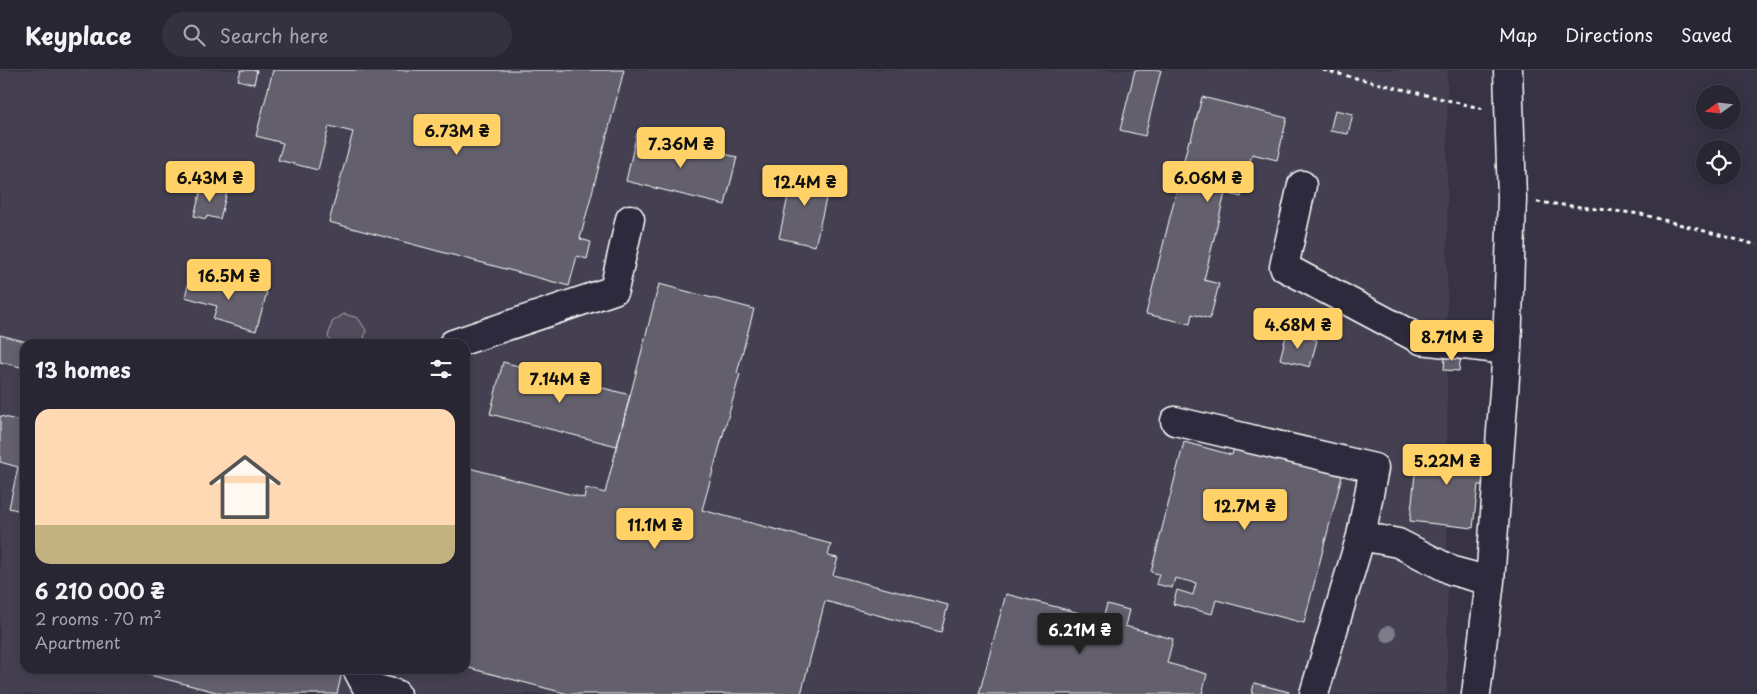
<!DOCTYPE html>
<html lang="en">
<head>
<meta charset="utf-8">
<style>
	body { margin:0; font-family:"Playpen Sans",sans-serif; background:#353240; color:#f1f3f6; height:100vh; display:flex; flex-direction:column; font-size:19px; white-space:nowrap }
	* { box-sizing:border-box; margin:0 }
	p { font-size:16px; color:#a5a5ac }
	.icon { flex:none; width:28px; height:28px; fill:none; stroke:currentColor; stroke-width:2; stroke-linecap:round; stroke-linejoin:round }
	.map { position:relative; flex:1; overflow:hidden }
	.panel { position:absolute; left:20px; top:269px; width:450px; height:335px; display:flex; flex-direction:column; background:#292634; border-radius:15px; box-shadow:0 2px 8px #0003,0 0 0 1px #45434f }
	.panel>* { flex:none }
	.needle { width:32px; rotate:255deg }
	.fabs { position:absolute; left:1696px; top:15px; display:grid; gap:10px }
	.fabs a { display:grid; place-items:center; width:45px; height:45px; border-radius:50%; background:#292634; box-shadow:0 2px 8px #0003,0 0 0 1px #45434f; font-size:25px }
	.price { position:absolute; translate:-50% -42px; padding:0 11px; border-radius:5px; background:#ffd166; color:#111; font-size:16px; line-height:32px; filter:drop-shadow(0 1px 2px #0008) }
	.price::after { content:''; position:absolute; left:50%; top:30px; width:15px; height:11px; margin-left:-8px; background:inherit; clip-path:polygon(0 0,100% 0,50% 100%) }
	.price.on { background:#222; color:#fff }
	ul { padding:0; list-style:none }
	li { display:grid; align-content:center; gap:10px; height:265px; padding:0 15px }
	li span { display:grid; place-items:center; height:155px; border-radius:15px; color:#555 }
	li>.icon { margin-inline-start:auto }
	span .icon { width:90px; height:90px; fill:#fffc; stroke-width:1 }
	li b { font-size:21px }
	h2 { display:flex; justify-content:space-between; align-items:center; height:60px; padding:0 15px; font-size:21px }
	header { display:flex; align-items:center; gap:30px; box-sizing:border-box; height:70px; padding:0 25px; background:#292634; border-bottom:1px solid #45434f }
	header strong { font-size:24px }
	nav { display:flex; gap:28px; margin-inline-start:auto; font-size:18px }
	.search { width:350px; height:45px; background:#353240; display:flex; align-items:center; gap:12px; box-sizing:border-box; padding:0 18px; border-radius:28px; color:#a5a5ac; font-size:19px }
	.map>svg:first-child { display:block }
	.built { fill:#444051; fill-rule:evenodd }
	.green { fill:#514c5c; stroke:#a8a6ae }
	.building { fill:#635f6d; stroke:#fff }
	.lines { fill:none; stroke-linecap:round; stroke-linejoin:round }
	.minor-casing { stroke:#fff; stroke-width:31 }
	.path { stroke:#fff; stroke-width:3; stroke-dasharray:4 4; stroke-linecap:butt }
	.minor { stroke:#2f2a3d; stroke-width:28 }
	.tree { fill:#7e7c88 }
</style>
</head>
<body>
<header>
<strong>Keyplace</strong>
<div class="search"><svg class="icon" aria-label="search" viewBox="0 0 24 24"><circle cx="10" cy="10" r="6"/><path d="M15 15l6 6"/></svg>Search here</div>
<nav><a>Map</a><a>Directions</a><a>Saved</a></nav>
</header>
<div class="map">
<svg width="1757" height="624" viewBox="0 0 1757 624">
	<rect width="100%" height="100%" fill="#373345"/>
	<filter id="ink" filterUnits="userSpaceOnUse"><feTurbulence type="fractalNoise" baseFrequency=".02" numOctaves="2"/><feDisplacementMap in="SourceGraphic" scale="10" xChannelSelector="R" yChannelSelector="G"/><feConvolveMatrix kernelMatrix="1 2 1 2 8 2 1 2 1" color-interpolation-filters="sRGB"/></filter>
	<g filter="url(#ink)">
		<path class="built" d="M0,0H1447V624H0ZM25,274H465V599H25Z"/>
		<path class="green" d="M344,244L358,248L366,260L363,274H333L328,267L332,252Z"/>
		<path class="building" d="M241,0H257L254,14L238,10Z
			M273,0H624L580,169L591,172L587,189L577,186L569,216L329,152L353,62L329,56L318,100L278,90L283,73L256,66Z
			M1135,0H1161L1145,66L1120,60Z
			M1202,27L1287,48L1277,90L1252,84L1241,127L1225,123L1204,210L1219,214L1210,249L1192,244L1190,254L1146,244L1189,70H1191Z
			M1335,40L1353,44L1348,64L1330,61Z
			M637,63L737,87L725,135L626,111Z
			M794,99L831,107L815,176L779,168Z
			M202,116L227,122L220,149L207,146L206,149L194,146Z
			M191,204L223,212L224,210L267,222L256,261L213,249L217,236L185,227Z
			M659,214L754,239L737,303L740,304L702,440L831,474L828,486L838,488L833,505L948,535L941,562L825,531L801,624H568L465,597V409H467L469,398L584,428L586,418L605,423Z
			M1287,262L1317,270L1310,297L1280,289Z
			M0,265L35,274H25V298L0,292Z
			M1445,284L1461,285L1459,301L1444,300Z
			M503,292L630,325L617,376L490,344Z
			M0,346L25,352V442L9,438L18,397L0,392Z
			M1184,372L1232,385L1234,378L1342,406L1304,553L1216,530L1212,544L1173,534L1177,520L1193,525L1196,513L1175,508L1172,518L1156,514L1159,504L1151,502Z
			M1418,376L1488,384L1484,415H1478L1473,458L1410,451Z
			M1006,524L1103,549L1107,534L1129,540L1125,556L1173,569L1167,593L1207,604L1202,624H979Z
			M130,599H328L342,602L337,624H224L130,600Z
			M1254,613L1289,622L1288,624H1252Z"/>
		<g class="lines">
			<g class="minor-casing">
				<path id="minor" d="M1302,115L1284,197L1421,270L1507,280
					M453,274L614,220L630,149
					M1175,351L1374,398L1361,466L1314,624
					M1361,466L1398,473L1453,501L1490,511
					M357,599L366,616L396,624
					M1476,624L1490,511L1507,280L1512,129L1508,0"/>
			</g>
			<path class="path" d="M1323,0L1484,39
				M1537,132L1641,144L1757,175"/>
			<use href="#minor" class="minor"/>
		</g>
		<circle class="tree" cx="1388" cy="564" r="8"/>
	</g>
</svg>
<div class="fabs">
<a><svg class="needle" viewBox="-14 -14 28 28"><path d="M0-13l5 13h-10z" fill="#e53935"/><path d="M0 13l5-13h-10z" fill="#a5a5ac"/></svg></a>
<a><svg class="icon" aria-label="locate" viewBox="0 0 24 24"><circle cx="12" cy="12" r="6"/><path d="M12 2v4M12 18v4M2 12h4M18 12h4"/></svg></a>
</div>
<b class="price" style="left:457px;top:86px">6.73M ₴</b>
<b class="price" style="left:681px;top:99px">7.36M ₴</b>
<b class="price" style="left:210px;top:133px">6.43M ₴</b>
<b class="price" style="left:1208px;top:133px">6.06M ₴</b>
<b class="price" style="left:805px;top:137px">12.4M ₴</b>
<b class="price" style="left:229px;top:231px">16.5M ₴</b>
<b class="price" style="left:1298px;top:280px">4.68M ₴</b>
<b class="price" style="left:1452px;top:292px">8.71M ₴</b>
<b class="price" style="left:560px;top:334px">7.14M ₴</b>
<b class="price" style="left:1447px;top:416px">5.22M ₴</b>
<b class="price" style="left:1245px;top:461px">12.7M ₴</b>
<b class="price" style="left:655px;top:480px">11.1M ₴</b>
<b class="price on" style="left:1080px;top:585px">6.21M ₴</b>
<section class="panel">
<h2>13 homes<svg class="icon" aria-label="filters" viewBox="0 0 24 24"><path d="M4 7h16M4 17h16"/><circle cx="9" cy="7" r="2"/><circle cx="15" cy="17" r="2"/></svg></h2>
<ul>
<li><span style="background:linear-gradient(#ffd9b3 75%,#c2b280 0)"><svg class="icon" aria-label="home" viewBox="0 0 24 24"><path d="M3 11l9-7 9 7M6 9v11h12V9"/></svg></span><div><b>6 210 000 ₴</b><p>2 rooms · 70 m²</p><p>Apartment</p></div></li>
</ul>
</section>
</div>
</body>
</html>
